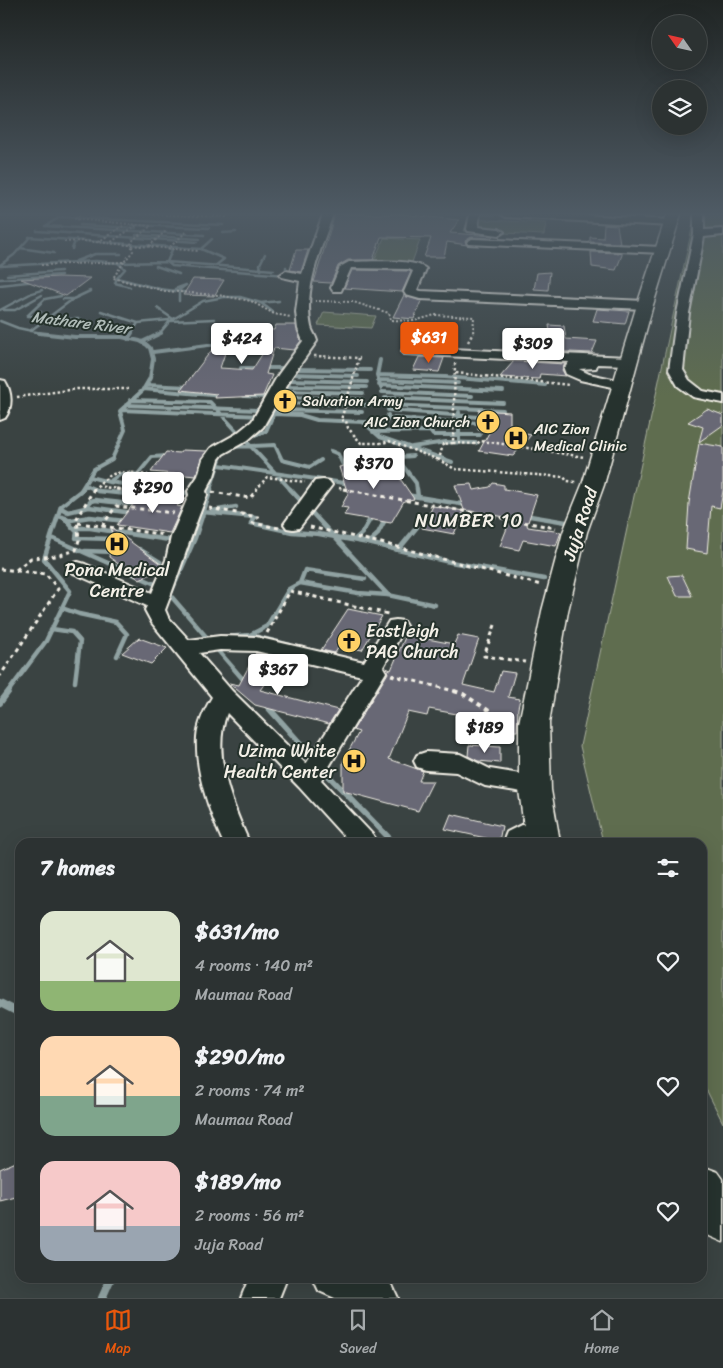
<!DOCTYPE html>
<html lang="en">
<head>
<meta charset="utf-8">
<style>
	body { margin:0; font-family:Sriracha,sans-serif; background:#383e3e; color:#f1f3f6; height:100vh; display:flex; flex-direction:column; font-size:19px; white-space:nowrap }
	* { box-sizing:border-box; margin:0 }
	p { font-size:16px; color:#a6aaac }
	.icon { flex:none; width:28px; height:28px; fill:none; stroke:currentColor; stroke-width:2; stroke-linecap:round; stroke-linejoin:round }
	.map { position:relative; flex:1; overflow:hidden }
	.drawer { position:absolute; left:15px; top:838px; width:692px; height:445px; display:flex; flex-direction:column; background:#2c3232; border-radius:15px; box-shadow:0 5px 20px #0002,0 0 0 1px #484d4d }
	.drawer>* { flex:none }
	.needle { width:32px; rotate:304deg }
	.buttons { position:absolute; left:652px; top:15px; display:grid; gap:10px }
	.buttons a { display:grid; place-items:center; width:55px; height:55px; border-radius:50%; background:#2c3232; box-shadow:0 5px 20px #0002,0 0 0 1px #484d4d; font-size:25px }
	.price { position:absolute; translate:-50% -42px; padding:0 11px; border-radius:5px; background:#fff; color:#222; font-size:16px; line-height:32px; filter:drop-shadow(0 1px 2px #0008) }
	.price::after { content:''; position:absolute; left:50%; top:30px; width:15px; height:11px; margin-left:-8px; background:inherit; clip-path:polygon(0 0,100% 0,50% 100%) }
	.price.selected { background:#ea580c; color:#fff }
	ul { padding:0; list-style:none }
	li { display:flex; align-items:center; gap:15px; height:125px; padding:0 25px }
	li span { display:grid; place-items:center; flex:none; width:140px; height:100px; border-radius:15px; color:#555 }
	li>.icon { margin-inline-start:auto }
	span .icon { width:60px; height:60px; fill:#fffc; stroke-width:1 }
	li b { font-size:21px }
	h2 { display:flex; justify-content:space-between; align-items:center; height:60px; padding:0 25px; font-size:21px }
	.tab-bar { display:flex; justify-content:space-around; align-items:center; height:70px; border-top:1px solid #484d4d; background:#2c3232; font-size:14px; color:#a6aaac }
	.tab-bar a { display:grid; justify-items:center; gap:2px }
	.tab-bar .selected { color:#ea580c }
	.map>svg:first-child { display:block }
	.green { fill:#5e6d4f; stroke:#a9af9c }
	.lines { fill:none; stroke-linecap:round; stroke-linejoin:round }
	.stream-far4 { stroke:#90a2a2; stroke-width:2.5 }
	.stream-far3 { stroke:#90a2a2; stroke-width:4 }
	.stream-far2 { stroke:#90a2a2; stroke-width:4.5 }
	.stream-far1 { stroke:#90a2a2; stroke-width:6 }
	.stream { stroke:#90a2a2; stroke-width:8 }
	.building { fill:#686874; stroke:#f4f1e8 }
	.minor-casing { stroke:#f4f1e8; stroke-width:4 }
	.major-casing { stroke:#f4f1e8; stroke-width:3 }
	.path-far3 { stroke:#f4f1e8; stroke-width:2; stroke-dasharray:2 2; stroke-linecap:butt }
	.path-far2 { stroke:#f4f1e8; stroke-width:2.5; stroke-dasharray:2.5 2.5; stroke-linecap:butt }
	.path-far1 { stroke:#f4f1e8; stroke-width:3; stroke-dasharray:4 4; stroke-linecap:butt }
	.path { stroke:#f4f1e8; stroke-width:4; stroke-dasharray:4.5 4.5; stroke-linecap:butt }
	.minor { fill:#26332d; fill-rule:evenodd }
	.major { fill:#26332d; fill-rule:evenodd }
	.labels { text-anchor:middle; stroke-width:4; stroke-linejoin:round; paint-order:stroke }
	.far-poi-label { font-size:15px; fill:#f4f1e8; stroke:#26332d; text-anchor:start }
	.far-water-label { font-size:16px; font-style:italic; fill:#b1bdb9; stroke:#26332d }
	.street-label { font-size:18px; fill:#f4f1e8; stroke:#26332d }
	.poi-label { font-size:18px; fill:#f4f1e8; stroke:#26332d }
	.neighbourhood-label { font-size:19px; letter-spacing:1px; fill:#f4f1e8; stroke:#26332d }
</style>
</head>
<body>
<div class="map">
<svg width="723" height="1298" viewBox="0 0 723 1298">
	<rect width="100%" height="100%" fill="#3a4342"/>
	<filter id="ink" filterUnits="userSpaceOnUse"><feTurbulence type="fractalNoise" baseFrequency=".02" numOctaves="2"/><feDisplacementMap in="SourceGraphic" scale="10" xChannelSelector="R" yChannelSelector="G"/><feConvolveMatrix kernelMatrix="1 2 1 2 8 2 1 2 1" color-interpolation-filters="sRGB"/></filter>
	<g filter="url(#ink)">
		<path class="green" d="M695,214H723V1123L703,1083L702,842H603L580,746Z
			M468,219L546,223L544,235L464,231Z
			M384,238L420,240L411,265L373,263Z
			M324,312L376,316L371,328L318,325Z"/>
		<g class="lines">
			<path class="stream-far4" d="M483,214L502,215
				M61,217L223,225
				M80,225L136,228
				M132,225L209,228
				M45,226L204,235
				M45,226L62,216
				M37,231L197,242
				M223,233L236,232
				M136,235L200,239
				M29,237L201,249L224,259L215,266
				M166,246L172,250L167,262L172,266L286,275V267
				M20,248L54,253
				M72,249L76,239
				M201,249L212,239
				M76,261L95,254H121
				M118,263L167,262L274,270
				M0,265L14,255L30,237
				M0,266L96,261L118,263L125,269L117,278L160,289L191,293
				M156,266L179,274
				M261,270L260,264L265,254
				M7,275L61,271
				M117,278L115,283L130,287
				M0,279L61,275
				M0,285L36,281
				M175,289L186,285L178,291
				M179,291V301
				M73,299L90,291
				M261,303L273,312
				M157,308L173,319
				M0,310L32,293L42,290
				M4,310H15L42,295
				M101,311L138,323L131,334
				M27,316L45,299L61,296
				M27,316H35L41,312
				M69,319H79L83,324
				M0,321L18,328L46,334
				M170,321L214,319
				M138,323L169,320
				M30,331L73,299H63
				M159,334L170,321L203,301L224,297H240L261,303L279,301"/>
			<path class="stream-far3" d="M39,333L75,337H122L140,341L147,345L150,348L153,359L150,378L143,390L120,411L125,430L112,459L94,469L81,490
				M128,339L132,333
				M142,342L161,333
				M153,352L208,345H261
				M380,360L377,375L381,388
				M241,368H286
				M293,369L370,370
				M291,374L358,376
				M377,375L445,377L545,385
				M288,380L367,382
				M378,380L458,383
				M146,385L189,387
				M379,385L503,391
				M286,386L366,387
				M143,389L223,396
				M283,391L363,393
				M382,392L472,396
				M244,396L269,397
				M281,397L362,399
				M385,398L503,403
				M130,400L210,402L291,490
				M278,403L369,405
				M126,405L257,410
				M388,405L503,410
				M121,410L263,416L274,414L300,415L317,420L363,422L380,437L452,462
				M276,410L362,412
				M388,410L479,417
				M459,412V442
				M387,418L479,423
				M363,422H386L388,415
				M373,432L430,431L433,435H480
				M248,437L266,431L286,385
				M229,447L275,445L282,460L310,467L321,460
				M412,447L446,442L476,443
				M331,451L338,454L343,465
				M385,461L387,460L383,453L395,452L400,457L413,456
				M342,462L370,456L374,462
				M400,462L416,483L417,490
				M219,465L351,484
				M90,477L109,482L166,490
				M109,482L121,474H138L152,457L168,456
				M85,485L96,490
				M210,490L222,453"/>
			<path class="stream-far2" d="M93,489L98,491L147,496
				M157,489L195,494
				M290,489L388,595
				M417,489L418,497
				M406,495L467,505
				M61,508L68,512L89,507L132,513
				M85,508L91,501L95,500L139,505
				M212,511L236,507
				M203,512L255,517L251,523L292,532L319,534L368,543L445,561L544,579
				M524,515L566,522
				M59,516L71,520L90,517L125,521
				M66,520L77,532L76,538L115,539
				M72,528H90L176,541
				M52,538L164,588L247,684
				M354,540L362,533L372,516
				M368,543L377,535L385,520
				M139,549L160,562
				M399,549L417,527
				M85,551L116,552
				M300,583L305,570L365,579
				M170,595L195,538L211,489
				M62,608L79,614L116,622L127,634L117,656
				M52,629L72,632L80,641L75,682
				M250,635L267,626L289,589L300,583L358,593L388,595L435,605
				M225,637L250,635L290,645
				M8,692L46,641L70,591L44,559L61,506L83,489"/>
			<path class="stream-far1" d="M0,703L9,691
				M266,705L315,760
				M322,769L393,842"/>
			<path class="stream" d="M0,1003L20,1013
				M102,1298L111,1278"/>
		</g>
		<path class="building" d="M335,214H401L459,220L450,233L493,236L491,238L471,237L465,241L467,245L447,242L444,257H424L431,238L381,237L373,260H348L338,266L331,283L314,282Z
			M604,224L617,225L620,243L590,242V237L603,238Z
			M296,250H308L301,272L290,270Z
			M591,252L622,253V255L616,270L592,267Z
			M352,270L409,271L411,272L402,292L344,288Z
			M550,272L548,290L534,289L537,273Z
			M58,277L90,278L66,296L21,279Z
			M193,279L224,280L214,296L183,295Z
			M404,295L421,301L414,319L393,317Z
			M597,309L629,311L625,324L593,321Z
			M276,325H296L301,341L294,350L274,348L266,374L272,375L263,396L215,398L217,394L181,390L214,347H227L220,368L252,370L270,342L227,340L236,327L274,330Z
			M549,325L564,326L566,339L597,341L592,353L523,350L535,337L551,338Z
			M419,357L444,358L439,372L413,370Z
			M514,361L565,364L562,370L566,376L540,374L539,379L500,377Z
			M707,409L723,415V425L699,442L703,427L688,422Z
			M479,410L510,412V430L531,435L513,456L479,451L490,431L478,430Z
			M699,443L723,447V491L720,508L711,506L707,553L686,549L689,503Z
			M182,450L207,451L201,458L196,476L151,472L166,452L180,453Z
			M384,455L414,499L404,501L391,523L344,515L348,508L341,507L348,494L339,467L370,461L368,458Z
			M493,483L504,485V489L537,495L527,525L528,527L561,532L556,546L523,540L519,550L500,546L511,518L464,510L455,485L472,484L474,490L490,487Z
			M141,494L184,499L177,506L182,507L170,533L117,525Z
			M433,506L464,511L454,534L422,528Z
			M112,528L162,565L160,569L140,580L109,557Z
			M682,575L692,596H677L668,576Z
			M348,609L382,616L362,650L340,645L335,653L321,650Z
			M406,635L454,644L458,635L479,639L463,685L494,692L501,671L515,673L508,697L520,699L518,708L517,731L492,732L490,720L429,709L427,716L408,712L389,759L423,771L419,781H433L418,811L343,791V761L359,732L353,730L388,673L386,668L391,670Z
			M139,638L167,648L151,664L122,653Z
			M256,653L270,656L257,681L265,683L260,690L338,710L329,724L255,705L229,683L239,685Z
			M469,745L500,747V763L478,761L468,756Z
			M451,814L502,826L499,841L445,829Z
			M16,1162V1197L0,1201V1169Z"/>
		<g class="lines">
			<g class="minor-casing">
				<path id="minor" d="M323,214H333C321,249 303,289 311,327C312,332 316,336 317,341L292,376L263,427L248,440L223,454L219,459L214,476L206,491L207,495C191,533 180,572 165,610L168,617L189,640L220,636L256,637L364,662L389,621L396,620L403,621L406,626L383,667L386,672L321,780L373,835L377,842H349L299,787L227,713C211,754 232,804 249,842H223C209,811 195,772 197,737C198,723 205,709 212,697L152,623L145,610L147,606L71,572L68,568L71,564L78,562L85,564L152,593L166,560L171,537L189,495L188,491L198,476L203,459L211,448L236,434L252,421L278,375L303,341L298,329L296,312L300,281L282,277L280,275L286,271L302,274ZM220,650L256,651L362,676L306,764L232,691L199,653Z
					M470,214H480L478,227L499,229L504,232L499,235L468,231L467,229Z
					M501,214H565L671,220L676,223L671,226L506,217Z
					M694,214H704V230L723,229V235L704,237L689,313L683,370L689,380L703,391L723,395V403L693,397L678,386L669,370L677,313L694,234Z
					M472,239L662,247L668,250L662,253L468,244L467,242Z
					M349,262C366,262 414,258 426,269L417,290L421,291L645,301L651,305L645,309L420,299L406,295L404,292L413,271L409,269L351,268L341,291H333L331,288L340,267Z
					M409,347L628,357L635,361L628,365L597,364L596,368L579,369L589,374L627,382L629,385L627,388L622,389L580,380L566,374L564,369L569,362L404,354L402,351L404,348Z
					M0,380L5,381C12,392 13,407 5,418L0,420Z
					M323,480L329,481L332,485L299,528L293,529L287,528L284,524L315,481Z
					M426,752L460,754L490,769L544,778L547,785L544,792L535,794L485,786L456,772L426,770L417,767L414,761L417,755Z
					M521,825L542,826L551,829L555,836L552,842H503L507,832Z
					M249,1278H287L279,1298H241Z
					M313,1278H375L392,1285L398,1298H335L319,1291Z"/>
			</g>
			<g class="major-casing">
				<path id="major" d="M667,214H681L653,305L604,485L587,532L568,611L549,723L551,790L560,842H526L519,790V723L542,611L563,532L582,485L637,305Z
					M702,1166L718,1172L723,1179V1242L707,1235L702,1229Z"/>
			</g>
			<path class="path-far3" d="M141,214L227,217L228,214
				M64,242L83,241L198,251
				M98,242L126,224
				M108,244L137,225
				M149,246L167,230
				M170,247L187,231
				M124,262L113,278L165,291L218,295L251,301L274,314L291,317
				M41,265L124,262L133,251L131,244L134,239L151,226L75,219L81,214
				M315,301L353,302L389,313L391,320L414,321L435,315L474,317L473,334"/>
			<path class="path-far2" d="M468,342L473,333
				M314,356L359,358L341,420L346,421L348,428L361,443H383L389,441L439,460
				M455,363L453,443L443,444L439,460L455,469L564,477L567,481L576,482
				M456,373L569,385
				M17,397L77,389H128
				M453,443L477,444L480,441L490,442L584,457
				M97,486L125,490
				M339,488L350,490
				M93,490C115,468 118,471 148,475
				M256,490L267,477L305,482"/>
			<path class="path-far1" d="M116,489L180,498
				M343,489L556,528
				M212,492L250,498L257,489
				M209,508L258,517L253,523L279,528
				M78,523L102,526L116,506L174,513
				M102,526L165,535
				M310,527L390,545L541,585
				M0,569L46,574L58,589L0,676
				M16,570L31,558L57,556L76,550L79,540L77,518L94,489
				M495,625L484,656L525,662
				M267,633L290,591L388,614
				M391,675L458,692"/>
			<path class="path" d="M454,691L463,694L511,725"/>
			<use href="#minor" class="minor"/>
			<use href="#major" class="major"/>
		</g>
	</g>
	<linearGradient id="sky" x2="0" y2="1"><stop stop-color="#202524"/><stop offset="0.54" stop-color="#4f5b65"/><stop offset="1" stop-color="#4f5b65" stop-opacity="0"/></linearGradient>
	<rect width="723" height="396" fill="url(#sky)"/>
	<defs>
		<g id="church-disc" transform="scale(1.25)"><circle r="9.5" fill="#ffd166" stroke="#26332d"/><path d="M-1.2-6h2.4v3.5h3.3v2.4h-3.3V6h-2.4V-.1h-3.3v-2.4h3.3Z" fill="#111"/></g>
		<g id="hospital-disc" transform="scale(1.25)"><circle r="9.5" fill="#ffd166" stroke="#26332d"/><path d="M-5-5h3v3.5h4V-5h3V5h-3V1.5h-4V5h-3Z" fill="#111"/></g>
	</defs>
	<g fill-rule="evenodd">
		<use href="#church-disc" x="285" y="401"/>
		<use href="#church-disc" x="488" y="422"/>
		<use href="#hospital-disc" x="516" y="438"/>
		<use href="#hospital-disc" x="117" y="544"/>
		<use href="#church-disc" x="349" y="641"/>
		<use href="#hospital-disc" x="354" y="761"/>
	</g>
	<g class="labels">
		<g class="far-poi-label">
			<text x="302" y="406">Salvation Army</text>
			<text x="470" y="427" text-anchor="end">AIC Zion Church</text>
			<text x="534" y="434">AIC Zion<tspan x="534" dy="17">Medical Clinic</tspan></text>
		</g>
		<g class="far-water-label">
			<text transform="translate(81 322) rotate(7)" y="6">Mathare River</text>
		</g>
		<g class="street-label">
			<text transform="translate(580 524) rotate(-72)" y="6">Juja Road</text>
		</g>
		<g class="poi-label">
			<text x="117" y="576">Pona Medical<tspan x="117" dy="21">Centre</tspan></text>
			<text x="366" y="637" text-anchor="start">Eastleigh<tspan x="366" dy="21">PAG Church</tspan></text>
			<text x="336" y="757" text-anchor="end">Uzima White<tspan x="336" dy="21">Health Center</tspan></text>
		</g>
		<g class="neighbourhood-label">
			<text x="469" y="527">NUMBER 10</text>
		</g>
	</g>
</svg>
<div class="buttons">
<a><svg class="needle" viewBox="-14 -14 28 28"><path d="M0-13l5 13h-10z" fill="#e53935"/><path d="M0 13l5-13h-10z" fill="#a6aaac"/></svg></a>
<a><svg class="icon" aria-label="layers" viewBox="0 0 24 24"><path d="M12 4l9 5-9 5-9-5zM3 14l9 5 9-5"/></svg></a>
</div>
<b class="price selected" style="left:429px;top:364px">$631</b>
<b class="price" style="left:242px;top:365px">$424</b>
<b class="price" style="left:533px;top:370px">$309</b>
<b class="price" style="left:374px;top:490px">$370</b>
<b class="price" style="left:153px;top:514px">$290</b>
<b class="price" style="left:278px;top:696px">$367</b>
<b class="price" style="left:485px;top:754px">$189</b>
<section class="drawer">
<h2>7 homes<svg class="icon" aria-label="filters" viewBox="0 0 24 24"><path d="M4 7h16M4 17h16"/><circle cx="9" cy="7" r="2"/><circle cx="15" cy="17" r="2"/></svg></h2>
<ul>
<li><span style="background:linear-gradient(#dfe7d0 70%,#8fb573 0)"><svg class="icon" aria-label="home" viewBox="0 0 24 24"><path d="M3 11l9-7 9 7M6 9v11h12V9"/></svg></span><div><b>$631/mo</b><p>4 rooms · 140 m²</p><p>Maumau Road</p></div><svg class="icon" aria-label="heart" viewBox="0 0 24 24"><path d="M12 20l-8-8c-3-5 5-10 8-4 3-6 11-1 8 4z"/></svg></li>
<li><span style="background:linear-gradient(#ffd9b3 60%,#7fa58c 0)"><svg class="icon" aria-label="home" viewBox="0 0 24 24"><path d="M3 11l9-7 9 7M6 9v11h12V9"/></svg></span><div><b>$290/mo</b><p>2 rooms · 74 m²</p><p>Maumau Road</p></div><svg class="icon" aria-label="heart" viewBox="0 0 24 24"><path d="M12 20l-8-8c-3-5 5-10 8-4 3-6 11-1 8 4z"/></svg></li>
<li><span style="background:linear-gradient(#f6c9c9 65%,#9aa5b1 0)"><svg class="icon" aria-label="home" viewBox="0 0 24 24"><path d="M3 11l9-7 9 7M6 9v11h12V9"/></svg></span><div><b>$189/mo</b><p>2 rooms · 56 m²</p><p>Juja Road</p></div><svg class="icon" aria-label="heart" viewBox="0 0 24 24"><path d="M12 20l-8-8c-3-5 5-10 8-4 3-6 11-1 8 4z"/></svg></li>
</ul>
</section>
</div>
<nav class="tab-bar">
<a class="selected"><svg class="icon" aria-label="map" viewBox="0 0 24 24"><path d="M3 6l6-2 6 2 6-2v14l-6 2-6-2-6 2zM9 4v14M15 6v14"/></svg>Map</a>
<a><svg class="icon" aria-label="saved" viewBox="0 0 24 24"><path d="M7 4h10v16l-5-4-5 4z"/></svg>Saved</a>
<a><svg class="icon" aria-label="home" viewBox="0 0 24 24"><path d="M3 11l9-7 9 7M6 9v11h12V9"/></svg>Home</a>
</nav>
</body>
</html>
